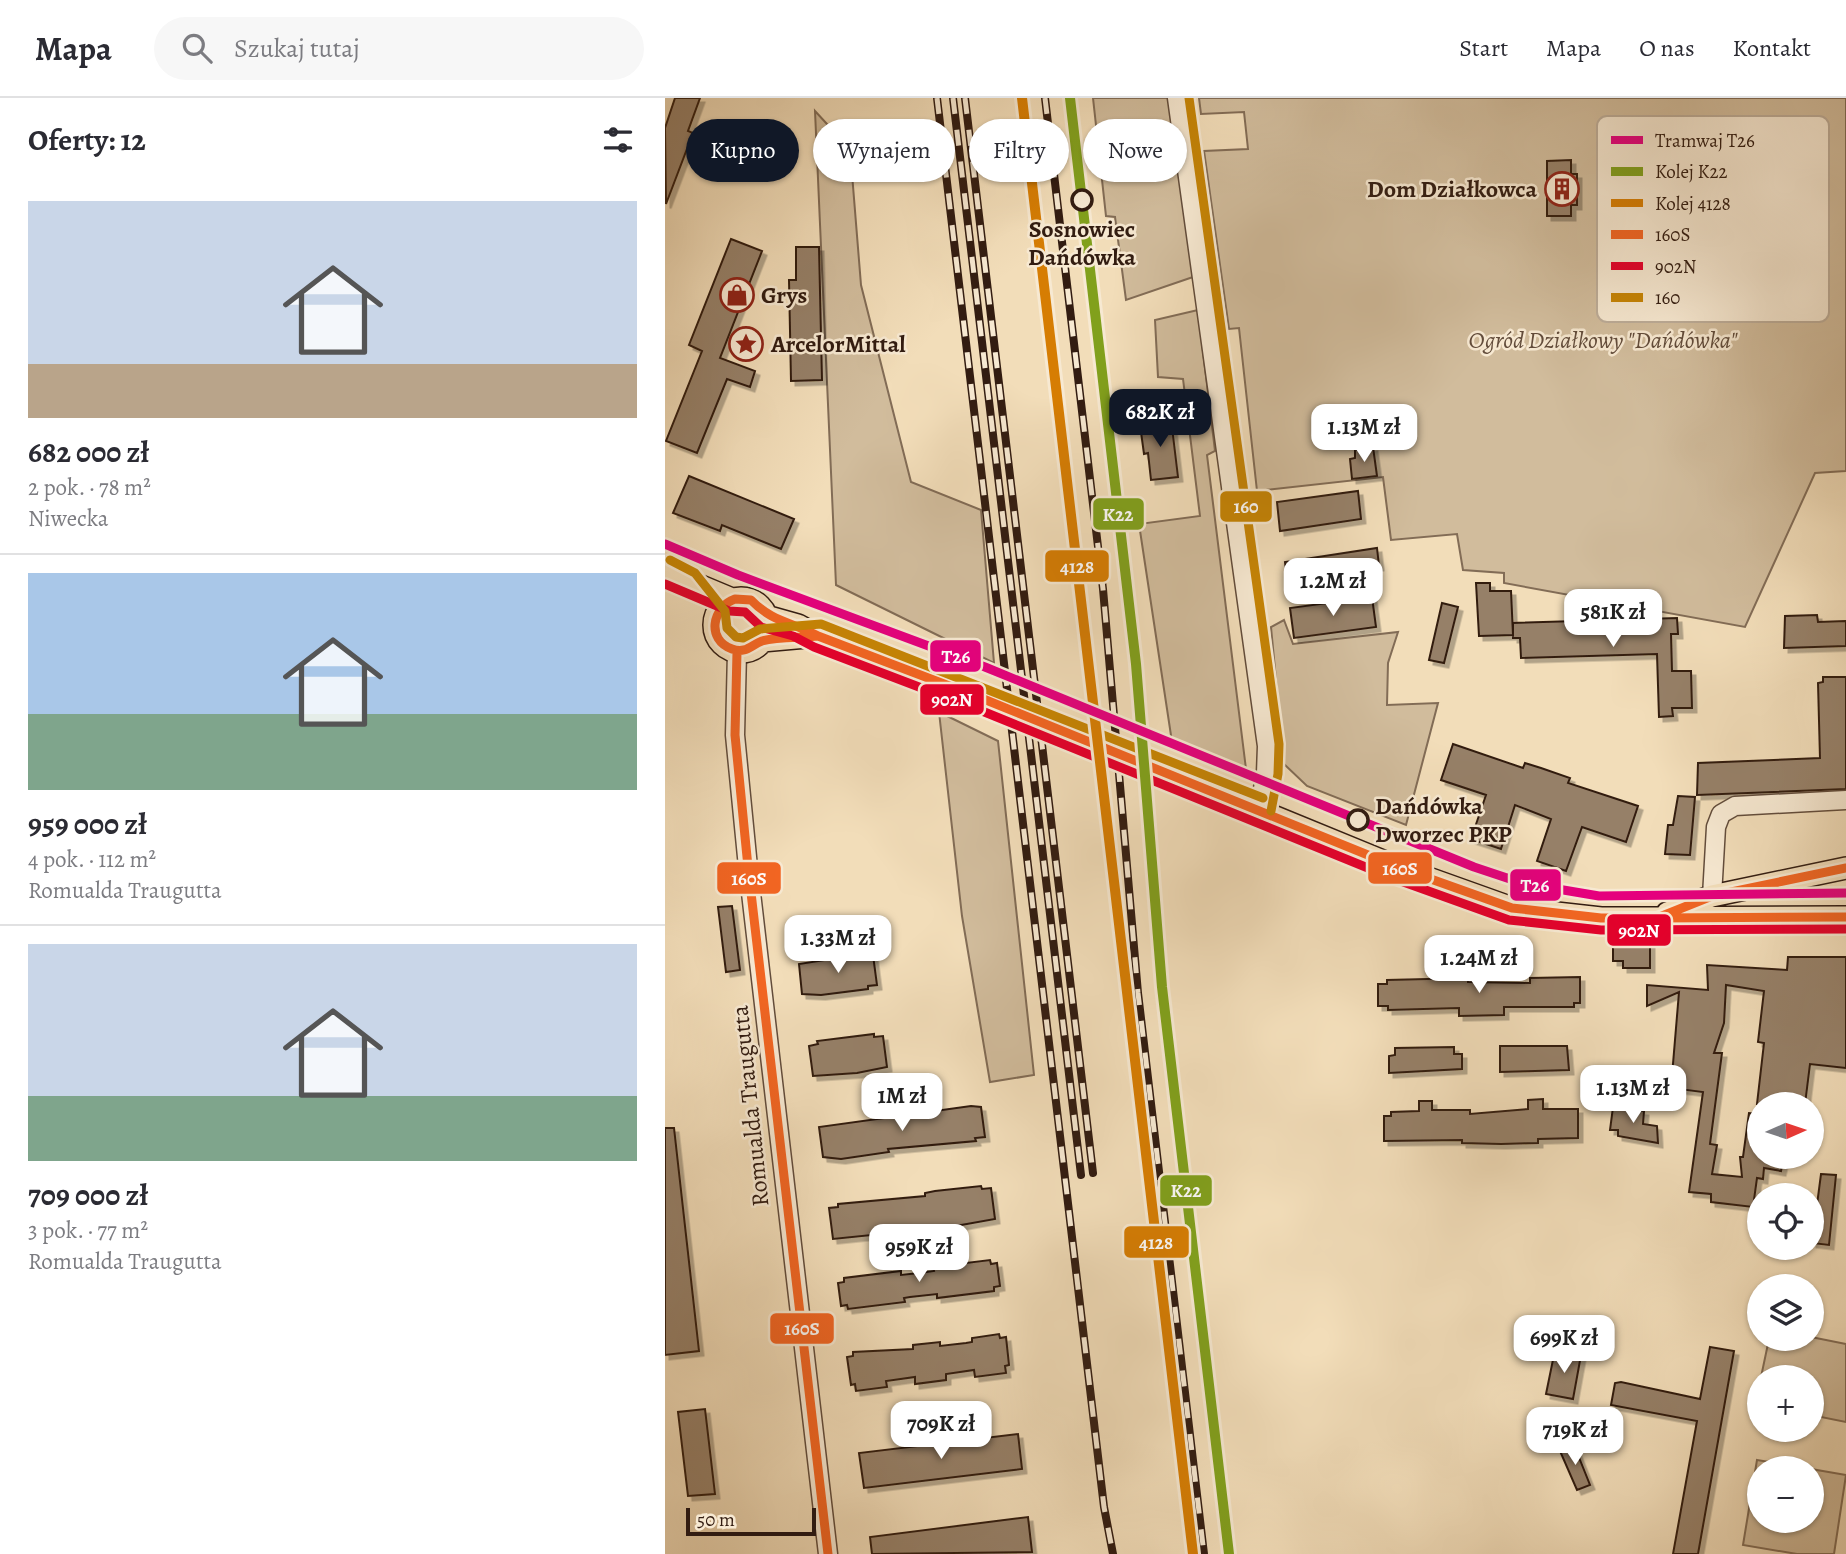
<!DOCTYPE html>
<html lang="pl">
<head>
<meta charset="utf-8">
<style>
	body { margin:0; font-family:Alegreya,serif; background:#f7f7f7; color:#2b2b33; height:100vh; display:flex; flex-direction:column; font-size:26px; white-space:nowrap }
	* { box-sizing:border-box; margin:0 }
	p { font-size:23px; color:#7c7c81 }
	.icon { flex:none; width:38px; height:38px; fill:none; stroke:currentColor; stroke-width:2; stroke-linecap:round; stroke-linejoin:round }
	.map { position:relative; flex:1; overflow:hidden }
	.drawer { display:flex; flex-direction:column; background:#fff; width:665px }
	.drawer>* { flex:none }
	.banner { position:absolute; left:21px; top:21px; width:665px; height:63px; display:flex; gap:14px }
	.needle { width:46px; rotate:87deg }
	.fabs { position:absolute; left:1082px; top:994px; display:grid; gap:14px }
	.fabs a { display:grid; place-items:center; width:77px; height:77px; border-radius:50%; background:#fff; box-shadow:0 2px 5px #0004; font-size:35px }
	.scale { position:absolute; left:21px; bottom:18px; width:130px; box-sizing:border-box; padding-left:7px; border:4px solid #321c11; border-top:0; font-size:19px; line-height:24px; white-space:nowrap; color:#321c11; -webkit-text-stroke:5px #f7e9d2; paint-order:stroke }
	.price { position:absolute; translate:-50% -60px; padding:0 16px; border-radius:14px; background:#fff; color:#222; font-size:23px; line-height:46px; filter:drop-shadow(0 2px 4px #0008) }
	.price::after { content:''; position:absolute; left:50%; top:42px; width:21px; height:16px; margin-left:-10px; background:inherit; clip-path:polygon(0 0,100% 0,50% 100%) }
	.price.selected { background:#111827; color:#fff }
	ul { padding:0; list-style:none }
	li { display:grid; align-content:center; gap:14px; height:371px; padding:0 28px }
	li+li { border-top:2px solid #e1e1e2 }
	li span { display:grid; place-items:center; height:217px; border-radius:0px; color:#555 }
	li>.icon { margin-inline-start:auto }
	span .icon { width:126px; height:126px; fill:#fffc; stroke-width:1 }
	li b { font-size:30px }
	h2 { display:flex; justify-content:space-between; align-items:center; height:84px; padding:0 28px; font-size:30px }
	.chip { padding:0 24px; border-radius:32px; background:#fff; box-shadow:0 2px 5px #0004; font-size:24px; line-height:63px }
	.chip.selected { background:#111827; color:#fff }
	header { display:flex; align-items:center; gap:42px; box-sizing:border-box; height:98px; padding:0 35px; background:#fff; border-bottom:2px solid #e1e1e2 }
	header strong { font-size:33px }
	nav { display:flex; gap:38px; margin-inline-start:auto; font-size:24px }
	.search { width:490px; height:63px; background:#f7f7f7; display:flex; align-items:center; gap:18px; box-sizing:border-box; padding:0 24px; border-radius:38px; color:#7c7c81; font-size:26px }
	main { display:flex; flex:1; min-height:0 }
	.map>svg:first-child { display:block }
	.green { fill:#d1bc9c; stroke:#826c56; stroke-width:2 }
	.building { fill:#968068; stroke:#321c11; stroke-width:2; filter:url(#shadow) }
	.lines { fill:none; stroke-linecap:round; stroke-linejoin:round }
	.minor-casing { stroke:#624c3b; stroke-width:21 }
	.major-casing { stroke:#321c11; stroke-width:24 }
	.minor { stroke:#f7e9d2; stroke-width:18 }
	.major { stroke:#f2ddb9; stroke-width:21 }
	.rail-casing { stroke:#321c11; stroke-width:8 }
	.rail { stroke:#f7e9d2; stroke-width:5; stroke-dasharray:16; stroke-linecap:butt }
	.major-bridge-casing { stroke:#321c11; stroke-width:24; stroke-linecap:butt }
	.major-bridge { stroke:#f2ddb9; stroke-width:21 }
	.bus-1-casing { stroke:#f7e9d2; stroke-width:14 }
	.bus-2-casing { stroke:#f7e9d2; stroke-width:14 }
	.bus-3-casing { stroke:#f7e9d2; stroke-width:14 }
	.bus-1 { stroke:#f26522; stroke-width:9 }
	.bus-2 { stroke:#e4002b; stroke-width:9 }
	.bus-3 { stroke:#c68404; stroke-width:9 }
	.rail-1-casing { stroke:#f7e9d2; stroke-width:16 }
	.rail-2-casing { stroke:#f7e9d2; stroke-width:16 }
	.rail-1 { stroke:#81a01c; stroke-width:10 }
	.rail-2 { stroke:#d67d03; stroke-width:10 }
	.tram-1-casing { stroke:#f7e9d2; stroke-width:14 }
	.tram-1 { stroke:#e5007d; stroke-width:9 }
	.stop-dot { fill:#f7e9d2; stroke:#321c11; stroke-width:3.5 }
	.labels { text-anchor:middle; stroke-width:5; stroke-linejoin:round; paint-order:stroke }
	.poi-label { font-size:24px; font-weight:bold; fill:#321c11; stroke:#f7e9d2; text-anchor:start }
	.stop-label { font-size:24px; font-weight:bold; fill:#321c11; stroke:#f7e9d2 }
	.park-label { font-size:24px; font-style:italic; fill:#624c3b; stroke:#f7e9d2 }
	.street-label { font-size:24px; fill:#321c11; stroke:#f7e9d2 }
	.key { fill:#f7e9d2; stroke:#bcac98; stroke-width:2 }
	.key-label { font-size:19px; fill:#321c11 }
	.line-badge { stroke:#f7e9d2; stroke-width:2.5 }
	.badge-label { font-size:19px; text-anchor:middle; font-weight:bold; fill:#fff }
</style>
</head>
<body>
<header>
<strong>Mapa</strong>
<div class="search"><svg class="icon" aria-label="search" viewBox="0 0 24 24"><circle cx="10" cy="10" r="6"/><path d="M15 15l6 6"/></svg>Szukaj tutaj</div>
<nav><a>Start</a><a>Mapa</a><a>O nas</a><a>Kontakt</a></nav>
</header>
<main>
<section class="drawer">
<h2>Oferty: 12<svg class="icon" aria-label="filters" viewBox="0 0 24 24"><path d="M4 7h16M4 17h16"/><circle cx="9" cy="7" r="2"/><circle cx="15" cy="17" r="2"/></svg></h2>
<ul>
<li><span style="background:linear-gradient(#c9d6e8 75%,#b9a48a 0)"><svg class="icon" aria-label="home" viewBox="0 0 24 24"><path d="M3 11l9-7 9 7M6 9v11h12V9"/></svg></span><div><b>682 000 zł</b><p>2 pok. · 78 m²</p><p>Niwecka</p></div></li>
<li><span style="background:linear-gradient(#a9c7e8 65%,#7fa58c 0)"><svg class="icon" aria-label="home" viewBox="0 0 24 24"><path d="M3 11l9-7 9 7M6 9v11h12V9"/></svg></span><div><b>959 000 zł</b><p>4 pok. · 112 m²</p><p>Romualda Traugutta</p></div></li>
<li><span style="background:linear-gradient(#c9d6e8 70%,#7fa58c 0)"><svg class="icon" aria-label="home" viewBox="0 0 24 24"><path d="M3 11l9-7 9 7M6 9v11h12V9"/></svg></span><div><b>709 000 zł</b><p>3 pok. · 77 m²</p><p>Romualda Traugutta</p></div></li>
</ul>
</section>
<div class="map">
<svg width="1181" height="1456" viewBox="0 0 1181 1456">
	<defs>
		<filter id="shadow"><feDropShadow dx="4.5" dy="4.5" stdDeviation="0" flood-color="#0004"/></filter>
	</defs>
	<rect width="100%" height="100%" fill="#f2ddb9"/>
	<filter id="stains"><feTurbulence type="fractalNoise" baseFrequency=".00286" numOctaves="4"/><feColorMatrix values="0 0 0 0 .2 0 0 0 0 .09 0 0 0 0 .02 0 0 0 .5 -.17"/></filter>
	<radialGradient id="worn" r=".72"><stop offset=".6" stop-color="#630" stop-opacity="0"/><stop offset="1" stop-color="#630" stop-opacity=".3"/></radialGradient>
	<path class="green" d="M428,0H508L528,179L461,202L450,119L441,118Z
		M534,0H1181V373L1150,375L1080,529L839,485V475L798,472L792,436L726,442L718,379L592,393L574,230L564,231L539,53L583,51L579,14L536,16Z
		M150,13L185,51L196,187L246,384L316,412L329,565L171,487Z
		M533,212L550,353L542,357L581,671L507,644L474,426L535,418L518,281L493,279L490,222Z
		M619,522L628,546L733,534L723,565L722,607L773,605L741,727L642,688L619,666L606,529Z
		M274,614L333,643L369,977L325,984L297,818Z
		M1146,1239L1181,1246V1324L1146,1317V1279H1096L1104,1241Z
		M1092,1362L1141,1370H1094V1423H1146V1371L1181,1377L1169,1456H1132L1078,1447Z"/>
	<path class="building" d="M10,0H35L23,33L28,35L1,106L0,30Z
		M906,62V76H912V107H906V118H882V63Z
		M66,141L97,153L55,260L90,273L85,289L62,281L32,355L1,343L37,253L24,247Z
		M131,149H154L157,282L126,283L124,182H131Z
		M506,321L513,379L486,382L483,355L479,356L476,334L481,333L480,324Z
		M708,349L712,378L687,381L685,361L690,360V352Z
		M24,378L129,421L116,451L57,427L55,433L8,415Z
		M693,393L696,421L615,433L612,404Z
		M712,450L714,468L622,481L620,464Z
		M811,485H825V493H846L848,537L814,538Z
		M707,499L711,529L629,540L625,510Z
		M777,505L793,509L779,565L764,562Z
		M1152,517L1153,524L1181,523V548L1119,550L1120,518Z
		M1012,520L1013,536H1006L1007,573H1026L1027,610H1007L1008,618L994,619L992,556L856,560L855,540H848V525Z
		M1158,579H1181V691L1032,697L1033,665L1155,660L1153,585L1158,584Z
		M788,646L858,670L860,665L876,670L905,680L903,685L973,708L961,744L917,729L901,773L872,763L886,721L850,707L836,751L806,741L821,697L776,682Z
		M1013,698L1030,699L1025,757L1000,756L1003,727H1008Z
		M67,808L75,872L61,874L53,809Z
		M985,846V870H958V863H948V847Z
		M198,856L208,857L212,887L203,888V891L156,897L137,896L134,866Z
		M1123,859H1181V970L1145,966L1140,1006H1092L1099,945L1093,944L1099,893L1061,887L1059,925L1049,955H1057L1045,1046L1052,1047L1047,1076L1077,1079L1075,1059H1078L1084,1015L1094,1016V1059H1119L1116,1073L1099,1070L1098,1081L1092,1080L1088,1109L1046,1104V1096L1024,1094L1038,994L1006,990L1014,894L982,908V887L1043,892L1042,867L1122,872Z
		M915,879V905H909V909H839V917L794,918V910L723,912V908H713V886H722V882L803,880V884L865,885V880Z
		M209,936V939L218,938L222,969L192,975L148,978L144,948L153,946L152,943Z
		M835,948H902L904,972L835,974Z
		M789,949V956H797V971L724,975V958L730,957V950Z
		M878,1001V1011H913V1040L873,1041V1045L836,1046L797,1045V1042L719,1043V1018H726V1014L754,1013V1003H767V1012H805V1016L863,1011V1002Z
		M306,1008L316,1009L320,1039L310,1040L311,1043L223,1051L224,1054L176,1061L158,1059L154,1029Z
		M948,1009L979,1013L978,1026L992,1028L993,1045L953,1038V1032H945Z
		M0,1030H9L34,1253L0,1257Z
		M1156,1076L1171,1077L1164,1147L1147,1145Z
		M316,1088L317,1091L326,1090L330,1121L285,1129L168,1141L164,1110L173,1109V1106L260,1098V1095L270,1093Z
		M325,1162L326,1166L332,1165L335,1188L329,1189V1193L272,1200V1196L245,1199L239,1200L240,1204L183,1211L182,1207L176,1208L173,1185L179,1184V1180L236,1173V1177L254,1175L269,1173L268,1169Z
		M334,1236L335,1240L341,1239L344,1267L340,1268L341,1275L310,1279L309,1272L281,1276V1282L250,1286V1279L221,1283L222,1289L191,1293L190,1286L186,1287L182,1259L188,1258V1254L248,1251V1247L275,1244V1248L301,1245L307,1244V1240Z
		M1045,1249L1069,1253L1033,1456H1008L1032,1323L946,1307L950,1285L956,1284L1035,1301Z
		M890,1252L916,1257L908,1301L881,1296Z
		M40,1311L50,1396L23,1398L13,1314Z
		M353,1336L357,1371L199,1390L194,1355Z
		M909,1347L925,1387L912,1392L895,1353Z
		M363,1419L367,1454L207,1456L205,1439Z"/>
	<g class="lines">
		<g class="minor-casing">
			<path id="minor" d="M512,0L602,648L601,675L594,711
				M72,554L70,637L83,769L163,1456
				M1047,798L1051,729L1056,716L1070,708L1181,702"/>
		</g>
		<g class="major-casing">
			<path id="major" d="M0,473L67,501
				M49 527a27 27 0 1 1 54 0a27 27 0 1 1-54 0Z
				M101,518L133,527L153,538L321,602
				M97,543L153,538
				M508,677L735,770L847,810L936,820L1181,819
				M1002,815L1047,798L1181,770"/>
		</g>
		<use href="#minor" class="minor"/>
		<use href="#major" class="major"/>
		<g class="rail-casing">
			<path id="rail" d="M272,0L439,1409L448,1456
				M288,0L416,1077
				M300,0L428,1075
				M380,0L438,491L473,895L539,1456"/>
		</g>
		<use href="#rail" class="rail"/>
		<g class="major-bridge-casing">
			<path id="major-bridge" d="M321,602L508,677"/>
		</g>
		<use href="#major-bridge" class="major-bridge"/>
		<g class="bus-1-casing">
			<path id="bus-1" d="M70,501L86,502C107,524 127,524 153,538C136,540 114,538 97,543C86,547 81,556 67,551C41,542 47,509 70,501Z
				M153,538L321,602L735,770L847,810L936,820
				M72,554L70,637L83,769L163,1456
				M936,820H992
				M936,820H992
				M992,820L1047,798L1181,770
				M992,820L1181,819"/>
		</g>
		<g class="bus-2-casing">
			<path id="bus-2" d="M0,486L64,513L80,514L96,529L128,538L149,549L317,613L730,781L844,822L936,832L1181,831"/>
		</g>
		<g class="bus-3-casing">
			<path id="bus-3" d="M524,0L614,646L613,676L606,713
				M5,462L30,475L60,513L62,530L71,539L78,540L95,531L156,526L598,700"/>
		</g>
		<use href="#bus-1" class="bus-1"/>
		<use href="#bus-2" class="bus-2"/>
		<use href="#bus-3" class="bus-3"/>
		<g class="rail-1-casing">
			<path id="rail-1" d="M405,0L471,566L497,889L564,1456"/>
		</g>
		<g class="rail-2-casing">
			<path id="rail-2" d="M357,0L528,1456"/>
		</g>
		<use href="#rail-1" class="rail-1"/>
		<use href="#rail-2" class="rail-2"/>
		<g class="tram-1-casing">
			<path id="tram-1" d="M0,446L73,477L320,569L809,769L857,785L934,798L1181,795"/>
		</g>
		<use href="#tram-1" class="tram-1"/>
	</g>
	<defs>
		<g id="building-ring" transform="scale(1.75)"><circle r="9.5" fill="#f7e9d2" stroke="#8f2418" stroke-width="1.5"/><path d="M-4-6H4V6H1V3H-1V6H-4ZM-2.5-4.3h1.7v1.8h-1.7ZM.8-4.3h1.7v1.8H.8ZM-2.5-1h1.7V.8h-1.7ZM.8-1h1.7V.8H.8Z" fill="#8f2418"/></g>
		<g id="shop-ring" transform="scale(1.75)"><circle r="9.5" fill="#f7e9d2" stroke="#8f2418" stroke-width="1.5"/><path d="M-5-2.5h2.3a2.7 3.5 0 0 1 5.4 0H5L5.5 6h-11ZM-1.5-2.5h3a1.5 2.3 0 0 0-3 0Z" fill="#8f2418"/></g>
		<g id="sight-ring" transform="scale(1.75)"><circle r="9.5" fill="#f7e9d2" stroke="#8f2418" stroke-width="1.5"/><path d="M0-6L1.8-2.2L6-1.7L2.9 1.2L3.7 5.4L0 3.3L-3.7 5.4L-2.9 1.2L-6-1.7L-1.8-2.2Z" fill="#8f2418"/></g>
	</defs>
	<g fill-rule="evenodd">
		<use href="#building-ring" x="897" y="91"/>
		<use href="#shop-ring" x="72" y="197"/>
		<use href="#sight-ring" x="81" y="246"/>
	</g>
	<g class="stop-dot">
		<circle cx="417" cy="102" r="10"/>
		<circle cx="693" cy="722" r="10"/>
	</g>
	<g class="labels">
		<g class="poi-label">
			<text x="872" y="99" text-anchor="end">Dom Działkowca</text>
			<text x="96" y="205">Grys</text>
			<text x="106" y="254">ArcelorMittal</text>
		</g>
		<g class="stop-label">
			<text x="417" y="139">Sosnowiec<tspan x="417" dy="28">Dańdówka</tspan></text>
			<text x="710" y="716" text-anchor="start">Dańdówka<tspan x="710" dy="28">Dworzec PKP</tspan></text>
		</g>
		<g class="park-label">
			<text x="938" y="250">Ogród Działkowy "Dańdówka"</text>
		</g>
		<g class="street-label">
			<text transform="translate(85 1008) rotate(-96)" y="8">Romualda Traugutta</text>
		</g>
	</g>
	<rect x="932" y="18" width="232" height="206" rx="10" class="key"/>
	<rect x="946" y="38" width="32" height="8" fill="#e5007d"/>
	<rect x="946" y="69" width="32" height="9" fill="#81a01c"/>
	<rect x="946" y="101" width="32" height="8" fill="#d67d03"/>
	<rect x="946" y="132" width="32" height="9" fill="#f26522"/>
	<rect x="946" y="164" width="32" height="8" fill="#e4002b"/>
	<rect x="946" y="195" width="32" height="9" fill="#c68404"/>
	<g class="key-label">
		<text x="990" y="49">Tramwaj T26</text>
		<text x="990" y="80">Kolej K22</text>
		<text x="990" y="112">Kolej 4128</text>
		<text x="990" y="143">160S</text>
		<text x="990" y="175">902N</text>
		<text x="990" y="206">160</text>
	</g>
	<g class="line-badge">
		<rect x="554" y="392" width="54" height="33" rx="7" fill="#c68404"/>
		<rect x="427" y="399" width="53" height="34" rx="7" fill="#81a01c"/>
		<rect x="379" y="451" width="66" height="34" rx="7" fill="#d67d03"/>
		<rect x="264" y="541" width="53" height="34" rx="7" fill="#e5007d"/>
		<rect x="254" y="585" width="66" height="33" rx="7" fill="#e4002b"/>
		<rect x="702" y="753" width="66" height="34" rx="7" fill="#f26522"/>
		<rect x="51" y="763" width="66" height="34" rx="7" fill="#f26522"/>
		<rect x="844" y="770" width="53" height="34" rx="7" fill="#e5007d"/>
		<rect x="941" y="815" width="66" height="34" rx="7" fill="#e4002b"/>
		<rect x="494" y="1076" width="54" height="33" rx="7" fill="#81a01c"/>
		<rect x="458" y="1127" width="67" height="34" rx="7" fill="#d67d03"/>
		<rect x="104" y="1214" width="66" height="33" rx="7" fill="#f26522"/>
	</g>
	<g class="badge-label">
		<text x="581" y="415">160</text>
		<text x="453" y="423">K22</text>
		<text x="412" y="475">4128</text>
		<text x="291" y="565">T26</text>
		<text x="287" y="608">902N</text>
		<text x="735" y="777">160S</text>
		<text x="84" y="787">160S</text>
		<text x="870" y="794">T26</text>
		<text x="974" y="839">902N</text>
		<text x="521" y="1099">K22</text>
		<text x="491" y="1151">4128</text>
		<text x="137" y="1237">160S</text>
	</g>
	<rect width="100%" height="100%" filter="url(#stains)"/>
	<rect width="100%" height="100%" fill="url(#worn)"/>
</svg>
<div class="fabs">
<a><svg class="needle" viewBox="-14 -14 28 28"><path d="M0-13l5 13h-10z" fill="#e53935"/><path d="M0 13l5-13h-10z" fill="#7c7c81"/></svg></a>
<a><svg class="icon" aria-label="locate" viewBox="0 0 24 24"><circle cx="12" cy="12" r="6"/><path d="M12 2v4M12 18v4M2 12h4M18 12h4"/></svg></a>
<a><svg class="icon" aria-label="layers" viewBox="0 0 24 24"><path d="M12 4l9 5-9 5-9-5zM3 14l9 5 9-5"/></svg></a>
<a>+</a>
<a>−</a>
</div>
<div class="scale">50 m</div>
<b class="price selected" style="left:495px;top:351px">682K zł</b>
<b class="price" style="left:699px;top:366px">1.13M zł</b>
<b class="price" style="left:668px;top:520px">1.2M zł</b>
<b class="price" style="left:948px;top:551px">581K zł</b>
<b class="price" style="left:173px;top:877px">1.33M zł</b>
<b class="price" style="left:814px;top:897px">1.24M zł</b>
<b class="price" style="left:968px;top:1027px">1.13M zł</b>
<b class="price" style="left:237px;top:1035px">1M zł</b>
<b class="price" style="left:254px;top:1186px">959K zł</b>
<b class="price" style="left:899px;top:1277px">699K zł</b>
<b class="price" style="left:276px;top:1363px">709K zł</b>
<b class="price" style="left:910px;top:1369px">719K zł</b>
<div class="banner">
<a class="chip selected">Kupno</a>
<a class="chip">Wynajem</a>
<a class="chip">Filtry</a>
<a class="chip">Nowe</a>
</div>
</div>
</main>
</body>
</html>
